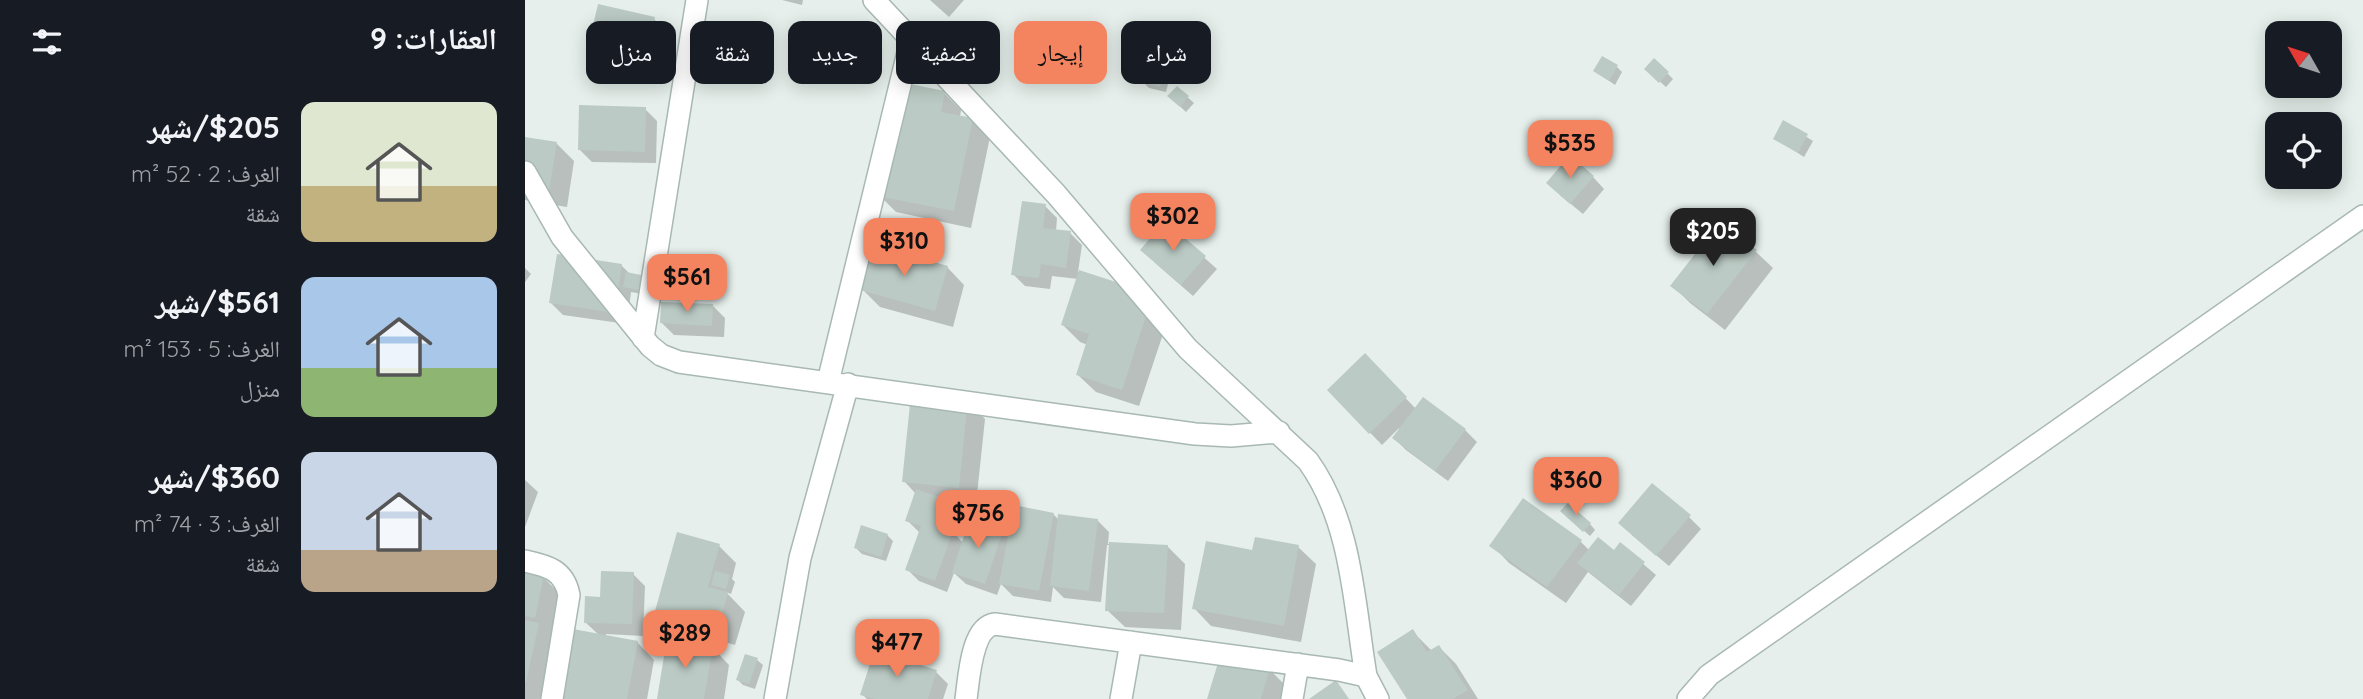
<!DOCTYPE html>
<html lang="ar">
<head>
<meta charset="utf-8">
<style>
	body { margin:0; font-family:Quicksand,"Noto Naskh Arabic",sans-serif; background:#20242c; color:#f1f3f6; direction:rtl; height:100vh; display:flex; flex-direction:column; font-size:26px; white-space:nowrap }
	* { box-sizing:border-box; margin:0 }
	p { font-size:23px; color:#9ea1a6 }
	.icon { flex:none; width:38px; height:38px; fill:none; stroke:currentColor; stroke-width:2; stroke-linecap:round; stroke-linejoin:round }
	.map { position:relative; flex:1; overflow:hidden; direction:ltr }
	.drawer { display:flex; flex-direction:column; background:#171b24; width:525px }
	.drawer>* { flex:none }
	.hud { position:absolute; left:21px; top:21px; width:665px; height:63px; direction:rtl; display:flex; gap:14px }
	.needle { width:46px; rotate:309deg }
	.controls { position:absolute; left:1740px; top:21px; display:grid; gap:14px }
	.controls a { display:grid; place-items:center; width:77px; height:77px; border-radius:14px; background:#171b24; box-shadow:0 4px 18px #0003; font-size:35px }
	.price { position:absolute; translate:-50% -60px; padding:0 16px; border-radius:14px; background:#f4845f; color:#111; font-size:23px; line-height:46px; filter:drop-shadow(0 2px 4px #0008) }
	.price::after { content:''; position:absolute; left:50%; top:42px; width:21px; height:16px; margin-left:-10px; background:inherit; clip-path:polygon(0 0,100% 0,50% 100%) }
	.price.active { background:#222; color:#fff }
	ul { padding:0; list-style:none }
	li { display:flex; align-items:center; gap:21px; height:175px; padding:0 28px }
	li span { display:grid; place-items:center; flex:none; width:196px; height:140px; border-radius:14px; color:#555 }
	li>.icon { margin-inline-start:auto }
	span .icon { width:84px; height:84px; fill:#fffc; stroke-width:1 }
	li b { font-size:30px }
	h2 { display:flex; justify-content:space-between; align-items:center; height:84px; padding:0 28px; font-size:30px }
	.pill { padding:0 24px; border-radius:14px; background:#171b24; box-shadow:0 4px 18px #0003; font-size:24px; line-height:63px }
	.pill.active { background:#f4845f; color:#111 }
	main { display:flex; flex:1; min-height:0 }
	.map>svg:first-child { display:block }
	.shadow { fill:#0003 }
	.building { fill:#bbcac4 }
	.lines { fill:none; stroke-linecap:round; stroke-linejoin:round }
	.minor-casing { stroke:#a8b8b2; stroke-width:24 }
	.minor { stroke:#fff; stroke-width:21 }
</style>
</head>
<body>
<main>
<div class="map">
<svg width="1838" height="699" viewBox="0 0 1838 699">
	<rect width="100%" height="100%" fill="#e6efeb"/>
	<path class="shadow" d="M257,0H278L277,5Z
		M405,0H439L424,17Z
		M129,19L141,31L132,67L78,54L66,42Z
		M1129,60L1148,79L1141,87L1121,69Z
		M1092,67L1097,72L1090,85L1070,71Z
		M639,70L645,76L641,92L624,88L618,82Z
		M652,88L669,103L661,112L644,96Z
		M419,93L436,110L435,117L447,120L465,137L446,228L371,212L354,195Z
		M120,109L132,121L131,163L67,162L55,150Z
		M1259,123L1288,141L1279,157L1250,138Z
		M0,139L32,144L49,161L42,207L0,200Z
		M1068,177L1079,189L1058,214L1035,195Z
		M520,206L532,218L531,231L545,233L557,245L553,272L627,296L645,313L614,406L571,392L553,375L563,345L555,342L538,325L553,279L527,276L525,289L500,286L488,274Z
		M640,223L692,269L668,296L629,262Z
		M1230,251L1248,268L1200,330L1165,303L1148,286Z
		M96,265L105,274L141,281L147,287L144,299L106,292L102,324L38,315L26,303Z
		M422,267L439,285L428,327L355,307L337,289Z
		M0,268L6,274L0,282Z
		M188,306L200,318L199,337L149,335L137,323Z
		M840,356L891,409L898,399L940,430L952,442L923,481L881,450L869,438L875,430L874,428L857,445L804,390Z
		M443,401L460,419L451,504L424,502L437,514L430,534L438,543L478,530L485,536L528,514L534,520H572L584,532L583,544L642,546L660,564L656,630L600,627L582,610L585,545H582L576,602L539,598L528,587L526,602L488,596L476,584L472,595L441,584L429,573L422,592L394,581L382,569L394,532L382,520L391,494L379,481Z
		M0,480L13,492L0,527Z
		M1043,517L1065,524L1070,530L1065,536Z
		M1164,517L1176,529L1144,566L1107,535Z
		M362,535L368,541L361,561L337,554L331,548Z
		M1055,541L1064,550L1089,552L1095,544L1131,575L1106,606L1063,572L1041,603L984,563L967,545Z
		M194,546L211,563L207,579L210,582L206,594L201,592L220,612L210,645L150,628L132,611Z
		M773,547L791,564L776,642L686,626L669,608Z
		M0,573L18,577L40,599L24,699H0Z
		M108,574L120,586L118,636L81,634V637L112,642L129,660L122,699H32L74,635L60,622L76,598Z
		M888,632L907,651L914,647L931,664L953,699H884Z
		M187,647L204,665L199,699H134Z
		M232,660L238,665L230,689L218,685L213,680Z
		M744,669L762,687L758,699H684Z
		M411,672L423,684L418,699H342L337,694Z"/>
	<path class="building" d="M73,4L130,17L120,56L64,42Z
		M1077,56L1093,65L1084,81L1068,71Z
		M1129,58L1144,72L1134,83L1119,69Z
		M621,64L640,69L635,87L616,83Z
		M380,83L420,91L416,112L448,118L429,211L352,196Z
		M652,86L664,96L655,107L642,96Z
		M54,105L121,107L120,152L53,150Z
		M1258,120L1283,134L1273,153L1248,139Z
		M0,137L32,142L24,191L0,187Z
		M1045,155L1069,176L1045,204L1021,183Z
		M497,201L521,204L518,228L546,231L541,268L516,264L514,278L486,275Z
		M640,221L681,256L656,285L615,250Z
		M1195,222L1232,250L1182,314L1145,286Z
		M348,245L423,266L410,311L335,290Z
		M32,254L97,264L90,313L24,303Z
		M554,270L628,294L597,390L551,375L564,334L536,325Z
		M101,272L142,280L139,295L98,287Z
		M136,302L188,304L187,326L135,323Z
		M840,353L882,397L844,434L802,390Z
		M386,394L443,399L434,488L377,482Z
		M898,397L941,429L910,471L867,438Z
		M1127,483L1166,515L1131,556L1093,523Z
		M391,489L426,501L417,527L428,531L410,581L380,570L396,526L380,521Z
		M998,498L1057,540L1022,587L964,546Z
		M1043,503L1066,523L1058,532L1035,511Z
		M489,505L529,513L514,591L474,584Z
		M533,514L573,519L564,591L525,586Z
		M445,517L479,528L460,584L427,573Z
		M336,525L363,534L356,557L329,548Z
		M152,532L195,544L183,587L203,592L193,629L130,611Z
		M730,537L774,545L759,626L667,609L681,541L727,550Z
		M1073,537L1089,550L1095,542L1120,562L1094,595L1052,563Z
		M584,542L643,545L639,613L580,611Z
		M0,571L19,575L10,618L0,616Z
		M76,571L109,572L107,624L59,623L60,596L75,597Z
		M190,571L205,575L201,589L186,585Z
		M0,620L14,623L1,682H0Z
		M48,629L113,641L102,699H30Z
		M888,629L902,652L914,645L943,690L928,699H882L852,652Z
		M142,638L188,645L179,699H132Z
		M349,651L412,670L403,699H350L335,695Z
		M696,653L745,668L736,699H682Z
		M220,654L233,658L224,684L211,680Z
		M811,680L824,699H784Z"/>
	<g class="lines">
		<g class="minor-casing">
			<path id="minor" d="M349,0L531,194L663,349L783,461C827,522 829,604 841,676
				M0,172L37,237L125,346L136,355L154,362L670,434L706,436L754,432
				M118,338L172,0
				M303,382L386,40
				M0,561C23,566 39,570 44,595L27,699
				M250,699L275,558L323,384
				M441,699C444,679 446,627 470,624L814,670L841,676L853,699
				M596,699L606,642
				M767,699L773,664
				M1163,699L1184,675L1838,216"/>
		</g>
		<use href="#minor" class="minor"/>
	</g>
</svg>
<div class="controls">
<a><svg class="needle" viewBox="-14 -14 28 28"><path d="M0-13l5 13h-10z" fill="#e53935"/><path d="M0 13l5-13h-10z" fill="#9ea1a6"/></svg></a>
<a><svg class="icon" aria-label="locate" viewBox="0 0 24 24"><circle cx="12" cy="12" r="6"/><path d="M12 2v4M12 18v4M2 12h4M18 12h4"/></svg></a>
</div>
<b class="price" style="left:1045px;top:180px">$535</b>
<b class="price" style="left:648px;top:253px">$302</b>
<b class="price active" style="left:1188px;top:268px">$205</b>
<b class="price" style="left:379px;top:278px">$310</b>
<b class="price" style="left:162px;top:314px">$561</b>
<b class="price" style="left:1051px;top:517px">$360</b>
<b class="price" style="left:453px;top:550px">$756</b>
<b class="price" style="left:160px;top:670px">$289</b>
<b class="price" style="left:372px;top:679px">$477</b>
<div class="hud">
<a class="pill">شراء</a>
<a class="pill active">إيجار</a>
<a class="pill">تصفية</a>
<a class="pill">جديد</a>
<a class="pill">شقة</a>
<a class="pill">منزل</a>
</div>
</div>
<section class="drawer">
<h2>العقارات: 9<svg class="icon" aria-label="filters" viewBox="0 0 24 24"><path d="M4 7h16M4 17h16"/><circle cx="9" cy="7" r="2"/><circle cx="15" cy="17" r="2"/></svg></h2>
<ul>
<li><span style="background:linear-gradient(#dfe7d0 60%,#c2b280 0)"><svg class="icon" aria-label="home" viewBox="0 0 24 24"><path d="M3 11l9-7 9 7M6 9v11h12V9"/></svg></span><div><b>$205/شهر</b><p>الغرف: 2 · 52 m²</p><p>شقة</p></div></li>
<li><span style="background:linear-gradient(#a9c7e8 65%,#8fb573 0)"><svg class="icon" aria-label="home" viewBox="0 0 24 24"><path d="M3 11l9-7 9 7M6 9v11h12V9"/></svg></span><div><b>$561/شهر</b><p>الغرف: 5 · 153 m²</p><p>منزل</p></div></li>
<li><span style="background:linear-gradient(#c9d6e8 70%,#b9a48a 0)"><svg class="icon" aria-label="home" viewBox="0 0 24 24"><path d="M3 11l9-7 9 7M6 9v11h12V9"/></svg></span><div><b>$360/شهر</b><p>الغرف: 3 · 74 m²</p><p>شقة</p></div></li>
</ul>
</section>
</main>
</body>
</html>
